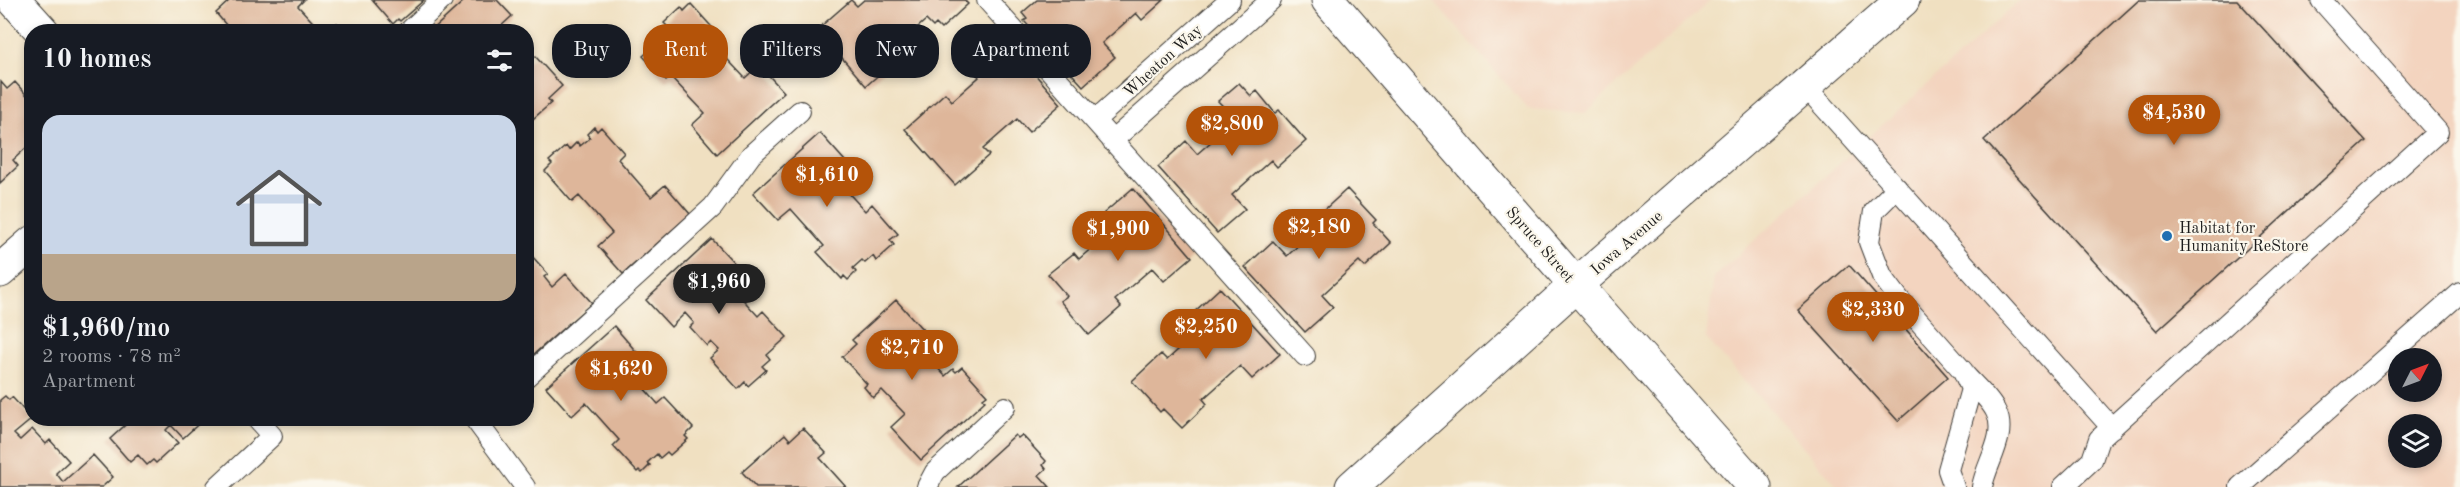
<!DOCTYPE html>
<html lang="en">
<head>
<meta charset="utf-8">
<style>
	body { margin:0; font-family:"Old Standard TT",serif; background:#20242c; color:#f1f3f6; height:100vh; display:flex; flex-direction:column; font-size:22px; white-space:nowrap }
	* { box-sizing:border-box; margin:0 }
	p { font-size:20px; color:#9ea1a6 }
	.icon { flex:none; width:33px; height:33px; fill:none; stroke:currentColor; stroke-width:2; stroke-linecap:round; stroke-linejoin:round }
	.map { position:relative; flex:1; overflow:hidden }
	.panel { position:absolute; left:24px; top:24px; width:510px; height:402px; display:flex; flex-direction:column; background:#171b24; border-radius:24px; box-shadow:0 3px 9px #0003 }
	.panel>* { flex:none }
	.guide { position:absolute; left:552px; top:24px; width:570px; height:54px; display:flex; gap:12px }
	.needle { width:39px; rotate:48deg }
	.tools { position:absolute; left:2388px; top:348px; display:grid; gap:12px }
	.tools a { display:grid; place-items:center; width:54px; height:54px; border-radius:50%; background:#171b24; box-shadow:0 3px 9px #0003; font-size:30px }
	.price { position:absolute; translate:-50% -51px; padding:0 14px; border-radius:21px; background:#b45309; color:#fff; font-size:20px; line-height:39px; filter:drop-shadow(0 2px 3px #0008) }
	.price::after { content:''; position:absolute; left:50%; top:36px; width:18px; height:14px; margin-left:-9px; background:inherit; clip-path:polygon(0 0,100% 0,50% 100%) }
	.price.on { background:#222; color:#fff }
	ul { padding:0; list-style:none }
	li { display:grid; align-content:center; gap:12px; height:318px; padding:0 18px }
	li span { display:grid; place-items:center; height:186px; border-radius:18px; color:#555 }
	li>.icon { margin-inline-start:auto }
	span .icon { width:108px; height:108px; fill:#fffc; stroke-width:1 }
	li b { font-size:26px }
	h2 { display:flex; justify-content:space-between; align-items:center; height:72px; padding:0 18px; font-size:26px }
	.tag { padding:0 21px; border-radius:24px; background:#171b24; box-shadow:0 3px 9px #0003; font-size:21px; line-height:54px }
	.tag.on { background:#b45309; color:#fff }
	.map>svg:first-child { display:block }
	.built { fill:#f3d4bf; fill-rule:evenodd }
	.building { fill:#deb69a }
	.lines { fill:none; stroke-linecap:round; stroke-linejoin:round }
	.service-casing { stroke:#3c3935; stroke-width:22 }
	.minor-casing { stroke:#3c3935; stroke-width:35 }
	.tertiary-casing { stroke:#3c3935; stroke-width:35 }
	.secondary-casing { stroke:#3c3935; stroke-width:35 }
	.primary-casing { stroke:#3c3935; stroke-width:35 }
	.service { stroke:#fff; stroke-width:20 }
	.minor { stroke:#fff; stroke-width:33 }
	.tertiary { stroke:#fff; stroke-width:33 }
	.secondary { stroke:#fff; stroke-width:33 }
	.primary { stroke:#fff; stroke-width:33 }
	.poi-dot { fill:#1f6fb2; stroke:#fbf7ec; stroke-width:2 }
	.labels { text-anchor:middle; stroke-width:4.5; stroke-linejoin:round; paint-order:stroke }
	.street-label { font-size:16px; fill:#1c1c1c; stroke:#fbf7ec }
	.poi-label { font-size:16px; fill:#1c1c1c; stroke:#fbf7ec; text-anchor:start }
</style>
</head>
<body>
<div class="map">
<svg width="2460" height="487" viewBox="0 0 2460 487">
	<rect width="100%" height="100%" fill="#fbf7ec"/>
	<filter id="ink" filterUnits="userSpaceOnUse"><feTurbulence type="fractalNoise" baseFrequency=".0167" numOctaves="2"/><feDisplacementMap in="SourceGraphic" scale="12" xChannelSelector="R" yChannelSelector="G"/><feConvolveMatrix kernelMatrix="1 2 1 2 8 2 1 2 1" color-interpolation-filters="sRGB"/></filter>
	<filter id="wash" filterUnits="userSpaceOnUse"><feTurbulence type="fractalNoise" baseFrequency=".008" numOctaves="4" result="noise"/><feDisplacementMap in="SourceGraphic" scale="24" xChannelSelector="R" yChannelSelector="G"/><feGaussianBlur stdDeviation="1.35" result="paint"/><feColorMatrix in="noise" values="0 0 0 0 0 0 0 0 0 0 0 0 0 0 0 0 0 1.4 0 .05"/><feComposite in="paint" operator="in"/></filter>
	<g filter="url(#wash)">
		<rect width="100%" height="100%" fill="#f0e0c1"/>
		<path class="built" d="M1433,0H1711L1585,113L1528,109Z
			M2021,0H2460V487H1839L1706,338L1714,277ZM2398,358H2432V392H2398ZM2398,424H2432V458H2398Z"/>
		<g id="blocks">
			<path class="building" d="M230,0H304L298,6L322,32H232L216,13Z
				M372,0H424L400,21L398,19L393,24Z
				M465,0H497L512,16L499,28L502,32H430Z
				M851,0L857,6L864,0H964L968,4L941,29L936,24L933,27L926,20L901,42L908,49L866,86L831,45L834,42L820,27Z
				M1037,0H1164L1142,20L1136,13L1102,43L1115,57L1083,86L1024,21L1027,19L1022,13Z
				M2139,0H2237L2366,141L2157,331L1984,140Z
				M691,4L719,35L711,42L745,78L759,65L784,92L717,154L692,125L705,113L671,77L666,81L643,56L664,37L659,33L667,26L664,23L681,7L684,11Z
				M337,23L344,32H322L329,25L331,28Z
				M997,37L1002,43L1005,40L1061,104L1029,132L1017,119L983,149L989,155L955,185L905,129L945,93L952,101L979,77L969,62Z
				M535,56L562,86L548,99L551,103L526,125V59L529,62Z
				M1,82L7,89L15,82L32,101V154L26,148L13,160L18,166L0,183Z
				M1239,83L1251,96L1257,91L1275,113L1279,110L1306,141L1277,167L1271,160L1232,195L1245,209L1217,233L1158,167L1186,141L1197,154L1236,120L1218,101Z
				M594,127L597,131L601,127L624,153L618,159L651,197L665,185L690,214L623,274L598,246L612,233L579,196L572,202L545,171L552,164L549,161L566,146L569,150L577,142L580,146L590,138L587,134Z
				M820,133L845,161L831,174L865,211L872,204L898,234L890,240L894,245L876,261L873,256L865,263L862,260L853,268L856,272L848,280L844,276L842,279L817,252L824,246L791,209L778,220L753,193Z
				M1133,188L1192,257L1164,281L1152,268L1115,300L1121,307L1089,335L1060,301L1067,296L1048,274L1074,253L1079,259L1116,227L1104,213Z
				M1347,189L1376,220L1373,223L1391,243L1365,267L1359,261L1322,295L1333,307L1305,332L1245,267L1273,241L1287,256L1317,228L1311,222Z
				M712,239L738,267L724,279L758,316L763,311L787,337L767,355L770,359L762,366L766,370L748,386L745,382L738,389L710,358L719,350L711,342L707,346L690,327L694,323L685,313L671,327L646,300Z
				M531,255L548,274L544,277L552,287L566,274L592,303L526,361V259Z
				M1849,265L1948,377L1898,421L1798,310Z
				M1220,288L1280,354L1252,379L1240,366L1203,399L1207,404L1182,428L1163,409L1160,412L1132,381L1161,354L1167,360L1203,327L1192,314Z
				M896,300L923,330L912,340L945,376L953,369L956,372L962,367L987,395L983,398L985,401L921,460L891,427L905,414L882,390L873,398L864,387L867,384L842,357L856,344L852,340Z
				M614,326L639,355L625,367L658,404L665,398L693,428L685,436L688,439L670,455L667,452L660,458L657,454L647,463L650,465L642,473L639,470L637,472L613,446L619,440L586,403L572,416L546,387Z
				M5,396L9,400L12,397L32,419L14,434L20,440L32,429L46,444L50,440L69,461L56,473L63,482L93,455L113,477L102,487H0V400Z
				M133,418H205L183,438L171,425L166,430L178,443L156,463L153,460L147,465L138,455L130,462L110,439Z
				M803,428L826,453L820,458L846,487H756L742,472L785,434L790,440Z
				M1015,435L1018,438L1022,435L1046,461L1043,465L1046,469L1039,475L1050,487H958Z"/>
		</g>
	</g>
	<g filter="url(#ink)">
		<use href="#blocks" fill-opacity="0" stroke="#3c3935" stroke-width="1.5"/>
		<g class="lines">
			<g class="service-casing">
				<path id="service" d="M987,0L1305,356
					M408,32L442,0
					M1805,86L2112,428
					M1095,120L1230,0
					M1112,141L1271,0
					M1897,188L1874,211L1869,242L1882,276L1900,300L1963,371L1971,389L1948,470L1954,487
					M1966,376C1976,387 1990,399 1996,412C2008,435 1986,463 1982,487
					M526,377L713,207L751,155L800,111
					M474,418L525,487
					M217,487L272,436L256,418
					M927,487L935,472L1005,407
					M2063,487L2092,460L2099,439L2438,132L2321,0
					M2240,487L2460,293"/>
			</g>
			<g class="minor-casing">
				<path id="minor" d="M14,0L43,32
					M0,271L32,243"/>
			</g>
			<g class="tertiary-casing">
				<path id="tertiary" d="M1576,285L1755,487"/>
			</g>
			<g class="secondary-casing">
				<path id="secondary" d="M1328,0L1576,285"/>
			</g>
			<g class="primary-casing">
				<path id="primary" d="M1352,487L1576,285L1903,0"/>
			</g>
			<use href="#service" class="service"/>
			<use href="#minor" class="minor"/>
			<use href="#tertiary" class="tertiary"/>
			<use href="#secondary" class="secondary"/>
			<use href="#primary" class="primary"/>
		</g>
	</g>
	<circle class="poi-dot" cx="2167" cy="236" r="6"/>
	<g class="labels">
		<g class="street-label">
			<text transform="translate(1162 60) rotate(-42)" y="6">Wheaton Way</text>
			<text transform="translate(1626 242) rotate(-41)" y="6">Iowa Avenue</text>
			<text transform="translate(1541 244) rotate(49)" y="6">Spruce Street</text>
		</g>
		<g class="poi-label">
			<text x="2179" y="233">Habitat for<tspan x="2179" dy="18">Humanity ReStore</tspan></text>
		</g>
	</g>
</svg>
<div class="tools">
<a><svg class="needle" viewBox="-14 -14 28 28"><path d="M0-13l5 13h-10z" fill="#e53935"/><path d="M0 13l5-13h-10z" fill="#9ea1a6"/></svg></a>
<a><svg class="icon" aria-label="layers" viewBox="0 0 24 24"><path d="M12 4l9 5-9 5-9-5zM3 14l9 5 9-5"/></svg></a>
</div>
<b class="price" style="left:2174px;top:146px">$4,530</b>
<b class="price" style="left:1232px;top:157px">$2,800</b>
<b class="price" style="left:827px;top:208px">$1,610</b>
<b class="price" style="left:1319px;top:260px">$2,180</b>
<b class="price" style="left:1118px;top:262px">$1,900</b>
<b class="price on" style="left:719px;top:315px">$1,960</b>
<b class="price" style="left:1873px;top:343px">$2,330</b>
<b class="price" style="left:1206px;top:360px">$2,250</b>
<b class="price" style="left:912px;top:381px">$2,710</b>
<b class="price" style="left:621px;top:402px">$1,620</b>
<div class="guide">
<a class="tag">Buy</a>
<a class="tag on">Rent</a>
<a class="tag">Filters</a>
<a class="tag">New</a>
<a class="tag">Apartment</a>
</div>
<section class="panel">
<h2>10 homes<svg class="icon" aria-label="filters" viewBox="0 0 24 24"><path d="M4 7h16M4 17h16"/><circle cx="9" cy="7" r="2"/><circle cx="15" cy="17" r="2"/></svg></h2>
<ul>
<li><span style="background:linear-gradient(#c9d6e8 75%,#b9a48a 0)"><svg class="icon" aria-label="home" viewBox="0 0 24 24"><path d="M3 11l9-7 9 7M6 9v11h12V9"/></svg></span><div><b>$1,960/mo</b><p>2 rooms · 78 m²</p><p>Apartment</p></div></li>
</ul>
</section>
</div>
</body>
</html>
